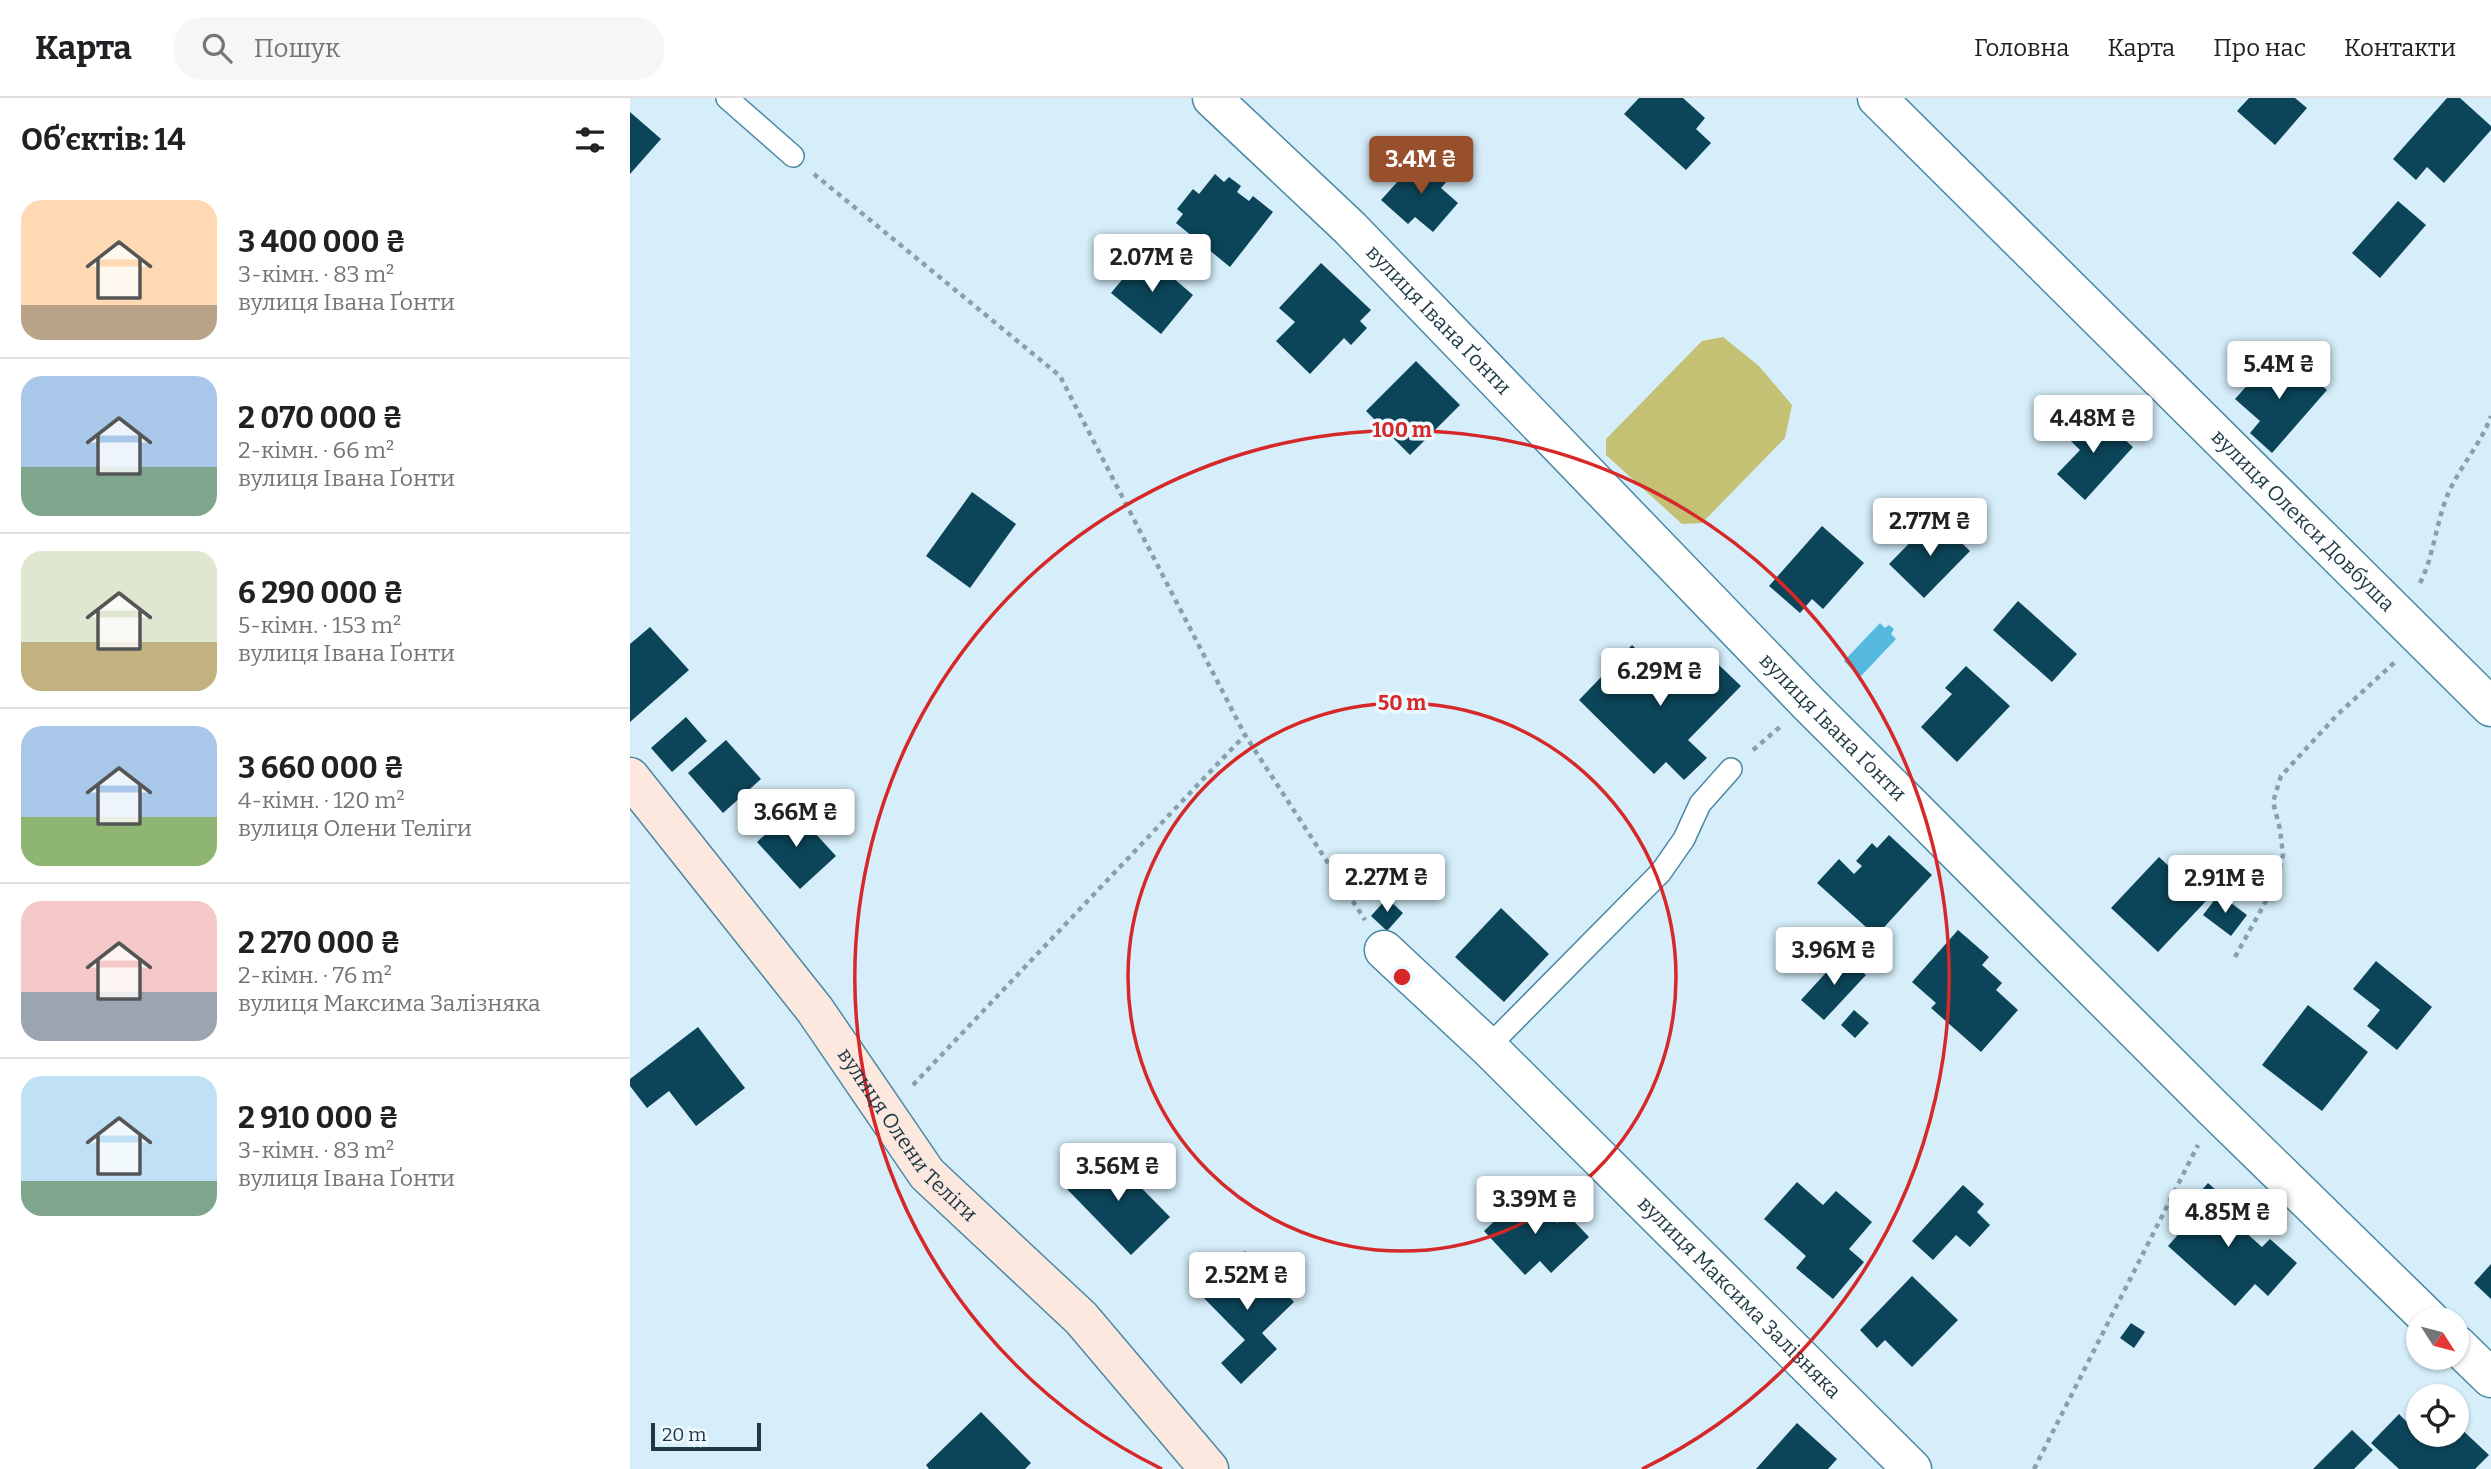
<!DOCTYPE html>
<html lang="uk">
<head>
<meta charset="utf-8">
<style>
	body { margin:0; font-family:Bitter,serif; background:#f6f6f6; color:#202124; height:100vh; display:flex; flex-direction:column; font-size:26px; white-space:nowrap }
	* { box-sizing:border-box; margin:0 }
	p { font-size:23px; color:#757577 }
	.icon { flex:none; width:38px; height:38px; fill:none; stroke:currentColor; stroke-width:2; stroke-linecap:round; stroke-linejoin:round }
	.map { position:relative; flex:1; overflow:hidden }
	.details { display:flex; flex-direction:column; background:#fff; width:630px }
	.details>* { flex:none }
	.needle { width:46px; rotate:126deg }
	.tools { position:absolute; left:1776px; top:1209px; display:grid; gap:14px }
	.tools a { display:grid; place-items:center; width:63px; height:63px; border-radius:50%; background:#fff; box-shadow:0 2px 5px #0004; font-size:35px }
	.scale { position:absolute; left:21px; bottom:18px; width:110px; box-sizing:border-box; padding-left:7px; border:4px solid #1e3944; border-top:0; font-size:19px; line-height:24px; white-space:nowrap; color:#1e3944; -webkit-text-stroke:5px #edf9ff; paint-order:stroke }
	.price { position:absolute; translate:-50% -60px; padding:0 16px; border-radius:7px; background:#fff; color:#222; font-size:23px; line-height:46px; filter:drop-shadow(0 2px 4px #0008) }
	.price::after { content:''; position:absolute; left:50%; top:42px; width:21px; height:16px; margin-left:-10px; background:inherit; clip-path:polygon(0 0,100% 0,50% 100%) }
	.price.active { background:#97502b; color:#fff }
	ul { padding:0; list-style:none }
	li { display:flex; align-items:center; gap:21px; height:175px; padding:0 21px }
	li+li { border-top:2px solid #e0e0e0 }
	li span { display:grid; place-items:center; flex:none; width:196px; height:140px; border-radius:21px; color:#555 }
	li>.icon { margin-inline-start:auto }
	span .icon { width:84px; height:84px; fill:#fffc; stroke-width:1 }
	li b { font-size:30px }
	h2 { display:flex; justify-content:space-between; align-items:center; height:84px; padding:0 21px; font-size:30px }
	header { display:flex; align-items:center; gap:42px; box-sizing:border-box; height:98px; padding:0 35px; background:#fff; border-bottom:2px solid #e0e0e0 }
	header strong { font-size:33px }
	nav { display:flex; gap:38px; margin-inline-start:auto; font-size:24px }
	.search { width:490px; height:63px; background:#f6f6f6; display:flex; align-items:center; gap:18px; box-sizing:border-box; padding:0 24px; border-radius:28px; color:#757577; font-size:26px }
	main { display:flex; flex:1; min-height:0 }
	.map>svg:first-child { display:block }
	.green { fill:#c4c175 }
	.water { fill:#54b8df }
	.building { fill:#0c4559 }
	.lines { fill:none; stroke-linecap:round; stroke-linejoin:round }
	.lane-casing { stroke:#4989a3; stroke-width:24 }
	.street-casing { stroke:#4989a3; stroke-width:41 }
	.secondary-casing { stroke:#4989a3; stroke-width:41 }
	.path { stroke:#86a0ac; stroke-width:4.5; stroke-dasharray:5 5; stroke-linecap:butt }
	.lane { stroke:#fff; stroke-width:21 }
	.street { stroke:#fff; stroke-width:38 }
	.secondary { stroke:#fce8df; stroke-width:38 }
	.ring { fill:none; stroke:#d62828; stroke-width:3.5 }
	.labels { text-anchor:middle; stroke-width:7; stroke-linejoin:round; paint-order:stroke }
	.street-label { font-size:21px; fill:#1e3944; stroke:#edf9ff }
	.centre { fill:#d62828; stroke:#edf9ff; stroke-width:3.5 }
	.ring-label { font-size:21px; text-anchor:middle; font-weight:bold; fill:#d62828; stroke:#edf9ff; stroke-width:7; stroke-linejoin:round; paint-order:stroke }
</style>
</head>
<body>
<header>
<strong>Карта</strong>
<div class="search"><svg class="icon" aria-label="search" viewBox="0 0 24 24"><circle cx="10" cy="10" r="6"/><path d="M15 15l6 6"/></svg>Пошук</div>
<nav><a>Головна</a><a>Карта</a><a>Про нас</a><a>Контакти</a></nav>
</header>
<main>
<section class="details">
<h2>Об’єктів: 14<svg class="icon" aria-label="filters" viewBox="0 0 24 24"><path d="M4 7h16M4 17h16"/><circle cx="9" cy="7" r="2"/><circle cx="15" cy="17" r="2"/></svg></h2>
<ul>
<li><span style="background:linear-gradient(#ffd9b3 75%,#b9a48a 0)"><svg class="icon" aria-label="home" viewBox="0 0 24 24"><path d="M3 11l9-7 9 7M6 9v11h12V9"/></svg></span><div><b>3 400 000 ₴</b><p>3-кімн. · 83 m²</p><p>вулиця Івана Ґонти</p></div></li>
<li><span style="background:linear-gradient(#a9c7e8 65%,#7fa58c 0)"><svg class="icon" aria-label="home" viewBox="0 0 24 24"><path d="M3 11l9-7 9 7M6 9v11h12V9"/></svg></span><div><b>2 070 000 ₴</b><p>2-кімн. · 66 m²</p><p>вулиця Івана Ґонти</p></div></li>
<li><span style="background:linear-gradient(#dfe7d0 65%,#c2b280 0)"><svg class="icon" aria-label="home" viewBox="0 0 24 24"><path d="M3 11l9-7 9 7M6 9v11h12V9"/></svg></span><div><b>6 290 000 ₴</b><p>5-кімн. · 153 m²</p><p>вулиця Івана Ґонти</p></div></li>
<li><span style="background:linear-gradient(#a9c7e8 65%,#8fb573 0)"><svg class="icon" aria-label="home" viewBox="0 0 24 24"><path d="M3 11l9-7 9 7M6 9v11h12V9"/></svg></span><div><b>3 660 000 ₴</b><p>4-кімн. · 120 m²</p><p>вулиця Олени Теліги</p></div></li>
<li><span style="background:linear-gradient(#f6c9c9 65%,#9aa5b1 0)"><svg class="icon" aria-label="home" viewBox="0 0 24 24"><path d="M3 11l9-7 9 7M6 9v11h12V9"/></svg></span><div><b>2 270 000 ₴</b><p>2-кімн. · 76 m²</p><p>вулиця Максима Залізняка</p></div></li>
<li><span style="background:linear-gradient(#bfe0f5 75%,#7fa58c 0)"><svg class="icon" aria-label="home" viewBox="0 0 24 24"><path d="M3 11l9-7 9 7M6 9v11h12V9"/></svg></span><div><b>2 910 000 ₴</b><p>3-кімн. · 83 m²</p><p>вулиця Івана Ґонти</p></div></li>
</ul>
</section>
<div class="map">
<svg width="1861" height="1371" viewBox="0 0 1861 1371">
	<rect width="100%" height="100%" fill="#d5eefa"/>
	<path class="green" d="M1093,239L1129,268L1162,307L1155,340L1072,425L1052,426L976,357V341L1072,243Z"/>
	<path class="water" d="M1250,525L1255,530L1259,527L1264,531L1261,536L1266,541L1230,579L1214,563Z"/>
	<path class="building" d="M1009,0H1053L1075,20L1066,31L1081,45L1056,72L994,16Z
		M1619,0H1665L1677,10L1645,47L1607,13Z
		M1817,0H1830L1861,28V32L1814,85L1797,69L1786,82L1763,61Z
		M0,14L31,41L0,76Z
		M790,59L817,83L811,90L828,105L803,134L785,119L778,126L751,102Z
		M585,76L594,84L599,79L611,88L607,94L619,103L623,98L643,114L600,169L546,125L553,116L547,111L563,91L569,96Z
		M1768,103L1796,127L1750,180L1722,155Z
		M514,155L563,197L531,236L481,195Z
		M691,165L741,212L730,223L737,230L721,247L714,240L680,276L646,243L665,224L649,210Z
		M1646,255L1673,279L1677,275L1697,292L1642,355L1620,335L1630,323L1605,301Z
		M786,263L830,307L780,357L736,313Z
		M1463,313L1503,349L1455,402L1427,376L1450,352L1438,340Z
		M342,394L386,426L340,490L296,458Z
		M1305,419L1340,453L1294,500L1259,466Z
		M1192,428L1234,465L1193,511L1182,501L1170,515L1139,488Z
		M1388,503L1447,556L1422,584L1363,532Z
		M20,529L59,572L0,624V546Z
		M1002,547L1040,584L1072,551L1111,588L1058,642L1077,660L1054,682L1036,664L1024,676L949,602Z
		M1336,568L1380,608L1327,664L1291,629L1322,596L1315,590Z
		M56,619L77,643L42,674L21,650Z
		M96,642L131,681L93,715L58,675Z
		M163,711L206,758L170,791L127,744Z
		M1259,737L1302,777L1246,838L1187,785L1209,761L1224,776L1232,768L1226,763L1242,745L1247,750Z
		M1529,759L1576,803L1528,854L1481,810Z
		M1589,796L1617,817L1601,838L1573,817Z
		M757,800L773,815L757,833L741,818Z
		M871,810L919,856L874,904L825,859Z
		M1328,832L1359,859L1352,867L1372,885L1366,892L1388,912L1351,954L1301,910L1306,905L1282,884Z
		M1213,856L1236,877L1194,922L1171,902Z
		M1746,863L1802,909L1767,952L1737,928L1750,912L1723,891Z
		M1678,907L1738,954L1692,1013L1632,967Z
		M1224,912L1239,925L1225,940L1211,927Z
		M68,929L115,990L66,1028L39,993L17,1010L0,988V981Z
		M475,1053L540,1119L501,1157L437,1091Z
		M1167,1084L1193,1107L1206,1093L1242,1124L1219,1151L1234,1164L1203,1201L1166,1170L1176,1158L1134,1121Z
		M1578,1085L1611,1114L1603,1124L1614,1133L1632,1149L1640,1141L1667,1165L1638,1198L1625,1186L1605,1208L1538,1148L1560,1123L1551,1115Z
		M1333,1087L1354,1106L1347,1114L1360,1127L1340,1149L1326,1137L1303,1162L1282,1143Z
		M896,1093L927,1125L937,1116L959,1139L921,1175L910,1163L895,1177L854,1133Z
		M615,1153L664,1204L632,1235L647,1251L611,1286L591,1265L615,1242L570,1196Z
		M1861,1166V1201L1844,1185Z
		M1282,1178L1328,1222L1282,1269L1255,1242L1247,1250L1230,1232Z
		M1501,1225L1515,1234L1504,1250L1490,1240Z
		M1788,1313V1337H1827V1327L1859,1357L1845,1371H1769L1741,1345L1769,1316L1778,1325Z
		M351,1314L401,1365L395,1371H299L296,1367Z
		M1167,1325L1207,1361L1198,1371H1126Z
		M1722,1332L1743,1352L1724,1371H1683Z"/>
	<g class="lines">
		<g class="lane-casing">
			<path id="lane" d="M97,0L163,58
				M858,949L1031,774L1054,741L1070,706L1101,671"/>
		</g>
		<g class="street-casing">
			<g id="street">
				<path id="s1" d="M582,0L720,130L1178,605L1585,1012L1800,1222"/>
				<path id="s2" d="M1247,0L1861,609"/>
				<path id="s3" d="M754,852L858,949L1282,1371"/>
				<path d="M1827,1247L1861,1280"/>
			</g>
		</g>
		<g class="secondary-casing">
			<g id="secondary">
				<path id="s4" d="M0,679L185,912L297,1076L451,1220L579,1371"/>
			</g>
		</g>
		<path class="path" d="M184,76L430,278L615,637L735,822
			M1790,485C1804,458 1806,424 1818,396C1830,368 1851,346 1861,318
			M1123,652L1151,628
			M1605,859L1647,783L1653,757L1650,731L1643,704L1651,678L1707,617L1765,564
			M283,987L615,637
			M1404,1371L1568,1047"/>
		<use href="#lane" class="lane"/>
		<use href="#street" class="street"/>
		<use href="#secondary" class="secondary"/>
	</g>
	<g class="ring">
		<circle cx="772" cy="879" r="274"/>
		<path d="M532 1371A547 547 0 1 1 1012 1371"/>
	</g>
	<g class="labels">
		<g class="street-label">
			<text dy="7" stroke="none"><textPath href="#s1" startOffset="317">вулиця Івана Ґонти</textPath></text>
			<text dy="7" stroke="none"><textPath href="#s2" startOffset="600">вулиця Олекси Довбуша</textPath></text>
			<text dy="7" stroke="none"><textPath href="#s1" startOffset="884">вулиця Івана Ґонти</textPath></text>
			<text dy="7" stroke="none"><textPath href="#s4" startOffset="453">вулиця Олени Теліги</textPath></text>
			<text dy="7" stroke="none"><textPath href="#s3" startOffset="497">вулиця Максима Залізняка</textPath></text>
		</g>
	</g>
	<circle cx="772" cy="879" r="10" class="centre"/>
	<g class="ring-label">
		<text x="772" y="339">100 m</text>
		<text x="772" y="612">50 m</text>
	</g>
</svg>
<div class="tools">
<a><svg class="needle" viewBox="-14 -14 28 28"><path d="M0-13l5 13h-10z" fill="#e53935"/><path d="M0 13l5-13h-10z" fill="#757577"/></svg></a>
<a><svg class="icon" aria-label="locate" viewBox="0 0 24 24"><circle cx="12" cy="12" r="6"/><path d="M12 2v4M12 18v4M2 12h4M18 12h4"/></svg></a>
</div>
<div class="scale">20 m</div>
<b class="price active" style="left:791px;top:98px">3.4M ₴</b>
<b class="price" style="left:522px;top:196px">2.07M ₴</b>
<b class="price" style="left:1649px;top:303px">5.4M ₴</b>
<b class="price" style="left:1463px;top:357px">4.48M ₴</b>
<b class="price" style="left:1300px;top:460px">2.77M ₴</b>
<b class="price" style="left:1030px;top:610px">6.29M ₴</b>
<b class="price" style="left:166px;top:751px">3.66M ₴</b>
<b class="price" style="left:757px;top:816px">2.27M ₴</b>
<b class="price" style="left:1595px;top:817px">2.91M ₴</b>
<b class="price" style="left:1204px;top:889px">3.96M ₴</b>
<b class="price" style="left:488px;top:1105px">3.56M ₴</b>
<b class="price" style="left:905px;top:1138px">3.39M ₴</b>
<b class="price" style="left:1598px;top:1151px">4.85M ₴</b>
<b class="price" style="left:617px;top:1214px">2.52M ₴</b>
</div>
</main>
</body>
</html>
